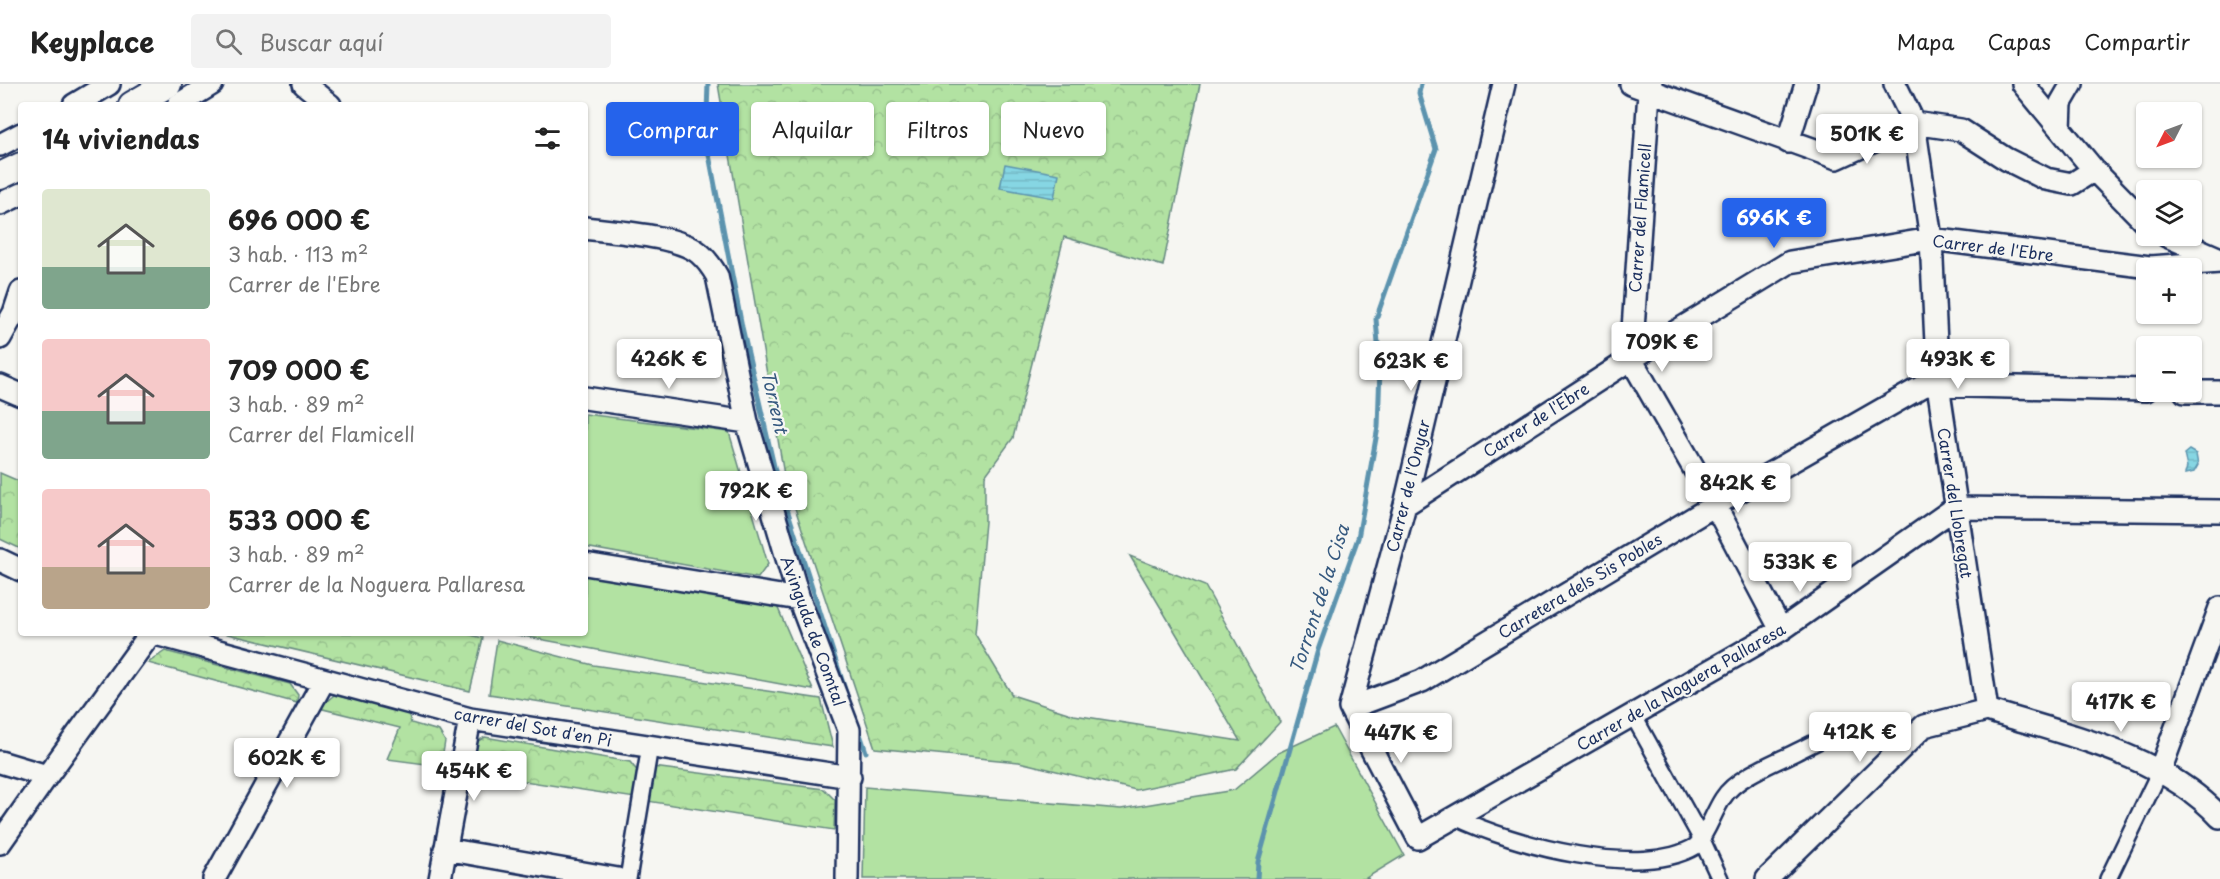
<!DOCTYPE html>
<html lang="es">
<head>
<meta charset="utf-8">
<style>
	body { margin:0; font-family:"Playpen Sans",sans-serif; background:#f2f2f2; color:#222; height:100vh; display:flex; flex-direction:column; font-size:22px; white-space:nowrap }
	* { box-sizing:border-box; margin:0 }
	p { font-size:20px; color:#767676 }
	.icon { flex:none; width:33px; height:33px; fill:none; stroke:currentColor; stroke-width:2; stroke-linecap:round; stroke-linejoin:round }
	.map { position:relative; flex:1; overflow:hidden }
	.sheet { position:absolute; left:18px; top:18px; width:570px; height:534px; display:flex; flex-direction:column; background:#fff; border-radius:6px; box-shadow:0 2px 4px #0004 }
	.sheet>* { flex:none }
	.hud { position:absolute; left:606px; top:18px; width:570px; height:54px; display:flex; gap:12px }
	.needle { width:39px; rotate:228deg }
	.tools { position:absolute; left:2136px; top:18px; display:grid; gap:12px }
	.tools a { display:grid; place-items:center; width:66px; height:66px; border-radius:6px; background:#fff; box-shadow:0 2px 4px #0004; font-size:30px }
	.price { position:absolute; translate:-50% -51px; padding:0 14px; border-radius:6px; background:#fff; color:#222; font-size:20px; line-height:39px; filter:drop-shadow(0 2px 3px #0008) }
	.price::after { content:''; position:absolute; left:50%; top:36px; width:18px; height:14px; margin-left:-9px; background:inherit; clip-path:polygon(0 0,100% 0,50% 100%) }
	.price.selected { background:#2563eb; color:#fff }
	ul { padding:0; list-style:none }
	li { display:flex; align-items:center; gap:18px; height:150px; padding:0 24px }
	li span { display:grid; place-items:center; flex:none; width:168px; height:120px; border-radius:6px; color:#555 }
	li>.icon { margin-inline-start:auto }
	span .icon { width:72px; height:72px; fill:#fffc; stroke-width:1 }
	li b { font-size:26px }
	h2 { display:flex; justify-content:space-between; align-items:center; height:72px; padding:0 24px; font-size:26px }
	.pill { padding:0 21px; border-radius:6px; background:#fff; box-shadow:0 2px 4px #0004; font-size:21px; line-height:54px }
	.pill.selected { background:#2563eb; color:#fff }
	header { display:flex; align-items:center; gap:36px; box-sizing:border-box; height:84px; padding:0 30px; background:#fff; border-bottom:2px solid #e0e0e0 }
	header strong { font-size:28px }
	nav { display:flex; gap:33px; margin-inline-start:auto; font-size:21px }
	.search { width:420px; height:54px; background:#f2f2f2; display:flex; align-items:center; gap:15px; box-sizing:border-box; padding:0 21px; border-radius:6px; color:#767676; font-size:22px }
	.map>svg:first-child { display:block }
	.grass { fill:#b2e2a2; stroke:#668880; stroke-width:1.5 }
	.forest { fill:url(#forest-crowns); stroke:#668880; stroke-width:1.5 }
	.water { fill:url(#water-rules); stroke:#5b93ae; stroke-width:1.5 }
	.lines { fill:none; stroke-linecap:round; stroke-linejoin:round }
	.stream { stroke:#5b93ae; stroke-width:5 }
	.pedestrian-casing { stroke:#1b2f5e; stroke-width:20 }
	.minor-casing { stroke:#1b2f5e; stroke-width:26 }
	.tertiary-casing { stroke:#1b2f5e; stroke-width:30 }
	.pedestrian { stroke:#f6f6f2; stroke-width:15 }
	.minor { stroke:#f6f6f2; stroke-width:21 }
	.tertiary { stroke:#f6f6f2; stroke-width:26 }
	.labels { text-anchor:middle; stroke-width:4.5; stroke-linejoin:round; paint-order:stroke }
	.street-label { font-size:16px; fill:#1b2f5e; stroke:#f6f6f2 }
	.water-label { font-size:18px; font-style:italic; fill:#36597f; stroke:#f6f6f2 }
</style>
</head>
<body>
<header>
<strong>Keyplace</strong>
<div class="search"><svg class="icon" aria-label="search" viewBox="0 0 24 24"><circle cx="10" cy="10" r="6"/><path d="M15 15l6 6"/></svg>Buscar aquí</div>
<nav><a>Mapa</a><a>Capas</a><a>Compartir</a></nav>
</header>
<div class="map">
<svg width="2220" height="795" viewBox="0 0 2220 795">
	<defs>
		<pattern id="forest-crowns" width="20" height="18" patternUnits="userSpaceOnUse" patternTransform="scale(1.5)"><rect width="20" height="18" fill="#b2e2a2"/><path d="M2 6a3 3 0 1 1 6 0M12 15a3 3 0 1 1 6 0" fill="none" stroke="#98c28e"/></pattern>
		<pattern id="water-rules" width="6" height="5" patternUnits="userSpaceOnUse" patternTransform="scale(1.5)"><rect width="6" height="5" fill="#86d6e3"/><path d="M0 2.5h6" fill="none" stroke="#73b8c5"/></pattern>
	</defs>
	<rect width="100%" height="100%" fill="#f6f6f2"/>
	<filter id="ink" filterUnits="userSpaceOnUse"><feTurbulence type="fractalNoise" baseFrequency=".0167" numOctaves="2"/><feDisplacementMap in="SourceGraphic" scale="12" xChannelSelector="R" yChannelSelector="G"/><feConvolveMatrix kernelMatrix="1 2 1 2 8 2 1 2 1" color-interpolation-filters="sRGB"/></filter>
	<g filter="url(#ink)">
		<path class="grass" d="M585,330L729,348L768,480L758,494L585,463Z
			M585,487L777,522L813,606L507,549H585Z
			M1334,643L1404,771L1366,794L1369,795H863L865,703L1121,725L1234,706L1278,669Z"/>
		<path class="forest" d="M718,0H1200L1163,182L1064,153L1013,354L985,392V438L975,550L1012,611L1074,631L1240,657L1130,472L1205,502L1280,638L1236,685L1136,706L1019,678L875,664L784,391Z
			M0,389L21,398V465L0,455Z
			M223,549H463L483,554L470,607Z
			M497,556L593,581L821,615L833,663L489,610Z
			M165,567L290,600L298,611L297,619L148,579Z
			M334,611L408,628L411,639L439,647L445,657L441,682L387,675L400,644L319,624Z
			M485,653L630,678L639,689L635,714L472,689L478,657Z
			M653,683L824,705L835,716L834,746L647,717Z"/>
		<path class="water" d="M1005,80L1059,90L1054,114L1000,104Z
			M2189,366L2196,370L2198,381L2194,388L2185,390L2187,383L2184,370Z"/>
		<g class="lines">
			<path class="stream" d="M708,0L706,55L742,243L776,391L849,618
				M858,644L866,668
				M1257,795L1258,778L1318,566L1358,454L1378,343L1380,284L1376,235L1436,65L1419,9L1421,0"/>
			<g class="pedestrian-casing">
				<path id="pedestrian" d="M1633,631L1701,754L1720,795
					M1455,733C1515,762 1642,795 1696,762C1708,748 1713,729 1723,714C1736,693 1774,679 1796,668C1819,657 1841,643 1867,641L1900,667
					M628,795L650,662
					M2108,795L2160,687"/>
			</g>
			<g class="minor-casing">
				<path id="minor" d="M304,0L330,21
					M1504,0L1405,421L1350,624L1418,754L1781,546L1955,424L2220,427
					M1631,0L1837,74L1914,39L1961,46L2006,75L2046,95L2072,100L2094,86
					M1651,0L1649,8L1631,275L1715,421L1781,546
					M1895,0L1914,39L1931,155L1938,301L1987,626
					M2023,0L2094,86L2146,139
					M74,21L109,0
					M178,21L212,0
					M2060,45L2061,19L2072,0
					M1788,58L1806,0
					M0,61L21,50
					M0,120L21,110
					M585,144C615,148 677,151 699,169C707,176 712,183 717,192L747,338L799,515L849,646L847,795
					M2167,152L2220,175
					M0,254L14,229L21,208
					M0,302L21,311
					M2185,308H2220
					M585,314L747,338
					M1405,421L1631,275L1790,178L1931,155L2150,183L2220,178
					M0,476L21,486
					M585,480L799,515
					M152,549L470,635L850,693
					M1350,624L1422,597L1715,421L1925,301L2146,306
					M1987,626C2066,651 2161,670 2220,733
					M0,678L47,692
					M2160,687L2220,524
					M0,759L47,692L151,549
					M445,765L618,795
					M214,795L324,596
					M440,795L470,635
					M1767,795L1924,642L1987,626"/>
			</g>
			<g class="tertiary-casing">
				<path id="tertiary" d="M132,21L168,0
					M0,92L21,82"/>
			</g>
			<use href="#pedestrian" class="pedestrian"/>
			<use href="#minor" class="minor"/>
			<use href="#tertiary" class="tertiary"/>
		</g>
	</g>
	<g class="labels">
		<g class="street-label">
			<text transform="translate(1640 134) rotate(-86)" y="6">Carrer del Flamicell</text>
			<text transform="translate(1993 164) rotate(7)" y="6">Carrer de l'Ebre</text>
			<text transform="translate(1536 336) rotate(-33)" y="6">Carrer de l'Ebre</text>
			<text transform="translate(1408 402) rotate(-76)" y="6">Carrer de l'Onyar</text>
			<text transform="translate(1955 419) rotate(81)" y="6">Carrer del Llobregat</text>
			<text transform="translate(1580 502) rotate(-31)" y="6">Carretera dels Sis Pobles</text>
			<text transform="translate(813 547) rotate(70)" y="6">Avinguda de Comtal</text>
			<text transform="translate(1681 603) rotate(-30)" y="6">Carrer de la Noguera Pallaresa</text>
			<text transform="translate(533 643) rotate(10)" y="6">carrer del Sot d'en Pi</text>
		</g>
		<g class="water-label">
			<text transform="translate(774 318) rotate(77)" y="6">Torrent</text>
			<text transform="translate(1320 515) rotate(-72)" y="6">Torrent de la Cisa</text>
		</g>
	</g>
</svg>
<div class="tools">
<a><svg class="needle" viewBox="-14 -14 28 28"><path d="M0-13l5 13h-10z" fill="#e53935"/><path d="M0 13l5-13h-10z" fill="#767676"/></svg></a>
<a><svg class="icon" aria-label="layers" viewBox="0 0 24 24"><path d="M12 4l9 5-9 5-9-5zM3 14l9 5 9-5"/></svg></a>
<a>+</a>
<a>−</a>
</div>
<b class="price" style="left:1867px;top:81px">501K €</b>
<b class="price selected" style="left:1774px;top:165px">696K €</b>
<b class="price" style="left:1662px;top:289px">709K €</b>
<b class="price" style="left:669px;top:306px">426K €</b>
<b class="price" style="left:1958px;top:306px">493K €</b>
<b class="price" style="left:1411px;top:308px">623K €</b>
<b class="price" style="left:1738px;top:430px">842K €</b>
<b class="price" style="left:756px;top:438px">792K €</b>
<b class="price" style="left:1800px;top:509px">533K €</b>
<b class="price" style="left:2121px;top:649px">417K €</b>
<b class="price" style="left:1860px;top:679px">412K €</b>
<b class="price" style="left:1401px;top:680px">447K €</b>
<b class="price" style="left:287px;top:705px">602K €</b>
<b class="price" style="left:474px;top:718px">454K €</b>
<div class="hud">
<a class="pill selected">Comprar</a>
<a class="pill">Alquilar</a>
<a class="pill">Filtros</a>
<a class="pill">Nuevo</a>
</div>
<section class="sheet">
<h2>14 viviendas<svg class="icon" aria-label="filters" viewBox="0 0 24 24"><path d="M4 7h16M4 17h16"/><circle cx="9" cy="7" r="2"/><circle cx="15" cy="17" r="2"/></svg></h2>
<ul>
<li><span style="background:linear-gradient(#dfe7d0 65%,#7fa58c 0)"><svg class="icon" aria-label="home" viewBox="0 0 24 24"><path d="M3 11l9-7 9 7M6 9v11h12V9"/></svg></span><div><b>696 000 €</b><p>3 hab. · 113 m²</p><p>Carrer de l'Ebre</p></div></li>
<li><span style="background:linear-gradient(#f6c9c9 60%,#7fa58c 0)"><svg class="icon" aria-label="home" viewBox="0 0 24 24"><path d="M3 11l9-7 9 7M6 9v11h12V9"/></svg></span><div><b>709 000 €</b><p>3 hab. · 89 m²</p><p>Carrer del Flamicell</p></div></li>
<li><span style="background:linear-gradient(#f6c9c9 65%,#b9a48a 0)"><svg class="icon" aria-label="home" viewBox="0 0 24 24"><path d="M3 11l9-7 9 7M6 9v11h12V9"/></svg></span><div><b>533 000 €</b><p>3 hab. · 89 m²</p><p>Carrer de la Noguera Pallaresa</p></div></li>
</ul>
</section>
</div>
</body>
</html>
